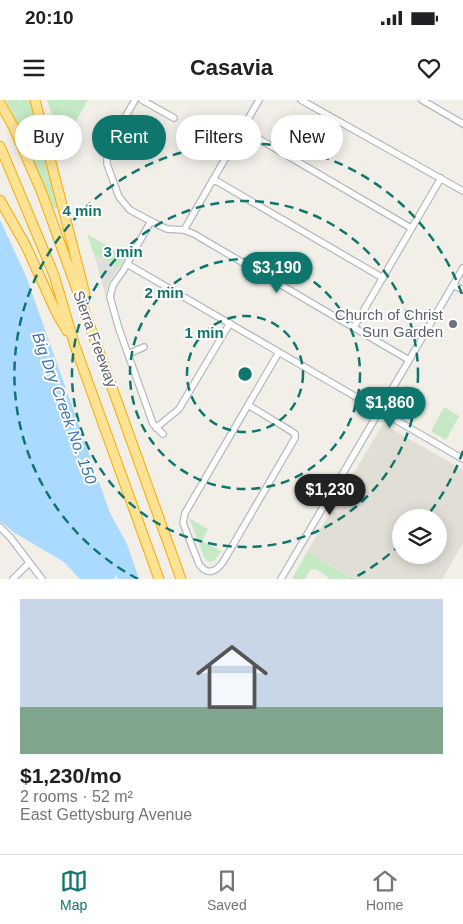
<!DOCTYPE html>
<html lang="en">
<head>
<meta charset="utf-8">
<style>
	body { margin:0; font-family:Helvetica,sans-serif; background:#f6f6f6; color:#202124; height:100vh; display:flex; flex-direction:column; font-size:19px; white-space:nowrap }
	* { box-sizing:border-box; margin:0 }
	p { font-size:16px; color:#757577 }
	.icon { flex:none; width:28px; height:28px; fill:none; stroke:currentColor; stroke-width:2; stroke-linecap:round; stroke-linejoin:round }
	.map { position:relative; height:479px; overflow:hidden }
	.sheet { display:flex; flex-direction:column; background:#fff; flex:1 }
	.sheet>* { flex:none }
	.hud { position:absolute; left:15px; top:15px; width:434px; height:45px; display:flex; gap:10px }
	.tools { position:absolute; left:392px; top:409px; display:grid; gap:10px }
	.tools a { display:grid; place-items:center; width:55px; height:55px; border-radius:50%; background:#fff; box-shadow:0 2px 12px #0003; font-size:25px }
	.price { position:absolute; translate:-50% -42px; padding:0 11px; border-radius:18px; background:#0f766e; color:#fff; font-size:16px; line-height:32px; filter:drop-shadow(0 1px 2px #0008) }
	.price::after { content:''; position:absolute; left:50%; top:30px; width:15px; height:11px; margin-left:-8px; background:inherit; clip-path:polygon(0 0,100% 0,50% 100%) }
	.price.selected { background:#222; color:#fff }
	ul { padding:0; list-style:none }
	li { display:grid; align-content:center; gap:10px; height:265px; padding:0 20px }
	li+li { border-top:1px solid #e0e0e0 }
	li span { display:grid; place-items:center; height:155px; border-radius:0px; color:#555 }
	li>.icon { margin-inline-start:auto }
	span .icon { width:90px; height:90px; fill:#fffc; stroke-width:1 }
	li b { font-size:21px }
	.chip { padding:0 18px; border-radius:22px; background:#fff; box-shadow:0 2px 12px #0003; font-size:18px; line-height:45px }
	.chip.selected { background:#0f766e; color:#fff }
	.status { display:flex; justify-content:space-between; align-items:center; height:35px; padding:0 25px; background:#fff; direction:ltr }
	.status svg { height:14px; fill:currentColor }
	header { display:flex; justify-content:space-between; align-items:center; height:65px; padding:0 20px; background:#fff; font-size:22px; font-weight:600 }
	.tabs { display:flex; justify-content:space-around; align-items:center; height:70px; border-top:1px solid #e0e0e0; background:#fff; font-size:14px; color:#757577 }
	.tabs a { display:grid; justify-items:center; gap:2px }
	.tabs .selected { color:#0f766e }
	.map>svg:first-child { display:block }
	.industrial { fill:#e0deda }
	.education { fill:#e1ded6; fill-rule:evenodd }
	.green { fill:#c5e8c5 }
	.water { fill:#aadaff }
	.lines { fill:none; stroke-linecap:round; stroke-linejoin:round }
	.minor-casing { stroke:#b5b8bc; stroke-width:8 }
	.highway-casing { stroke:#f9ab00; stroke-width:11 }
	.minor { stroke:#fff; stroke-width:5.5 }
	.highway { stroke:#fde293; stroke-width:9 }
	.ring { fill:none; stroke:#0f766e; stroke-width:2.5; stroke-dasharray:9 6 }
	.worship-dot { fill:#6b7280; stroke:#fff; stroke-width:2 }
	.labels { text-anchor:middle; stroke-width:4; stroke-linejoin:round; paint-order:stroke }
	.worship-label { font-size:15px; fill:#5b616d; stroke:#fff; text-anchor:end }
	.street-label { font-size:15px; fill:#5f6368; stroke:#fff }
	.water-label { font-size:16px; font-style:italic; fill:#4174aa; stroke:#fff }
	.centre { fill:#0f766e; stroke:#fff; stroke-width:2.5 }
	.ring-label { font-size:15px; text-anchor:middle; font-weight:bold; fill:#0f766e; stroke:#fff; stroke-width:4; stroke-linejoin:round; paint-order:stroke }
</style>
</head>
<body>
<div class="status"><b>20:10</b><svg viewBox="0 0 49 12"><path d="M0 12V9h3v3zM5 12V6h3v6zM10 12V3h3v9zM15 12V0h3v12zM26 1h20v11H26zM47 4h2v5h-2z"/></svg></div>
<header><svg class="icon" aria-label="menu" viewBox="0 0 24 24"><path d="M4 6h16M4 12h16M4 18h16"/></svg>Casavia<svg class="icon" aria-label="heart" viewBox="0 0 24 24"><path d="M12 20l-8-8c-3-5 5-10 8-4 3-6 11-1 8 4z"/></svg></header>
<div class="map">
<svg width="463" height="479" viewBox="0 0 463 479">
	<rect width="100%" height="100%" fill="#f1efe8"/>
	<path class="industrial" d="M94,154L119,168L109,183L106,191L107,201Z"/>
	<path class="education" d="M383,324L463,370V443L442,479H353L307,452ZM401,418H439V455H401Z"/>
	<path class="green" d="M6,0H31L59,107L54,109L35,63Z
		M47,0H88L62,45Z
		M87,134L126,157L119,168L94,154Z
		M405,285L423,295L409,318L393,307Z
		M444,307L459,316L446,340L431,331Z
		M189,418L208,429L202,441L221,451L214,461L209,462L205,459Z
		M307,452L353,479H328L327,476L315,469L310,470L305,479H292Z"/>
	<path class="water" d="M0,120L26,176L110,413L127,444L139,479H118L116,475L114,479H80L64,462L15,433L0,421Z"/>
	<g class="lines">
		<g class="minor-casing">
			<path id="minor" d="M135,0L107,49V64L119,97L130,110L158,125L167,129L184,130L194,134L409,260
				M142,0L174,18
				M301,0L463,91
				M422,0L463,24
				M242,29L411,128
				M213,79L383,178
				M151,121L123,171L113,185L110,197L119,229L153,324L163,334
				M184,130L259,0
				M127,164L463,359
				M453,185L463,190
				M354,227L441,78
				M128,254L144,247
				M248,305L291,331L295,334V338L223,462C216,472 207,476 199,464L183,423L185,413L279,252
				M156,328L179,309L230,223
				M0,427L10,437L42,479
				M13,479L29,463
				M281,479L463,168"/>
		</g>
		<g class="highway-casing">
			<path id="highway" d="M35,0L85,194
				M0,3L13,26L42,93L181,479
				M0,46L54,175L75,246L159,479
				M0,100L26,146L56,212L67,231"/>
		</g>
		<use href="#minor" class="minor"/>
		<use href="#highway" class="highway"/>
	</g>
	<g class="ring">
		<circle cx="245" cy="274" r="58"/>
		<circle cx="245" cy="274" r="115"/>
		<circle cx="245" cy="274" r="173"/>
		<path d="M463 351A231 231 0 0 1 427 416M401 444A231 231 0 0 1 352 479M138 479A231 231 0 1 1 463 197"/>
	</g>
	<circle class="worship-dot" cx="453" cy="224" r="5"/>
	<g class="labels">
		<g class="worship-label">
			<text x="443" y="220">Church of Christ<tspan x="443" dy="17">Sun Garden</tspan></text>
		</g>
		<g class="street-label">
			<text transform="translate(95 239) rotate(70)" y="5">Sierra Freeway</text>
		</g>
		<g class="water-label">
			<text transform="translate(65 308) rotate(70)" y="6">Big Dry Creek No. 150</text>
		</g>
	</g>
	<circle cx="245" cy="274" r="8" class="centre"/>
	<g class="ring-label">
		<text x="82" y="116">4 min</text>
		<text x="123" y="157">3 min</text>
		<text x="164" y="198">2 min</text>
		<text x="204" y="238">1 min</text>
	</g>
</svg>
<div class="tools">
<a><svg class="icon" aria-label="layers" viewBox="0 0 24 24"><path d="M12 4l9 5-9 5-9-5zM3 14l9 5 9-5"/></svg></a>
</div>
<b class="price" style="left:277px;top:194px">$3,190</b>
<b class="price" style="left:390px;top:329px">$1,860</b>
<b class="price selected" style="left:330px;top:416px">$1,230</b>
<div class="hud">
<a class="chip">Buy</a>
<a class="chip selected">Rent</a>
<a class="chip">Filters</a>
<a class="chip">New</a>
</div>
</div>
<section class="sheet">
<ul>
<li><span style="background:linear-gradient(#c9d6e8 70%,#7fa58c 0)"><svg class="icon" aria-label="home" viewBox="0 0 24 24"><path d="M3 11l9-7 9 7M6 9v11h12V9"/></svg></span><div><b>$1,230/mo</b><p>2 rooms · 52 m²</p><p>East Gettysburg Avenue</p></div></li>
</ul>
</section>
<nav class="tabs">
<a class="selected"><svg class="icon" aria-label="map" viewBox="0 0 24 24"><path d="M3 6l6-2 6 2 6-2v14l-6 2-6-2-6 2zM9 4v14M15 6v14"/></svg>Map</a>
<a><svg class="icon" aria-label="saved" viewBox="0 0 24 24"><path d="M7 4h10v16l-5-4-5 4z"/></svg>Saved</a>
<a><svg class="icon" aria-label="home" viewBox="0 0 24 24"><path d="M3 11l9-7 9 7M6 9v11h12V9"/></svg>Home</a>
</nav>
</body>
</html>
